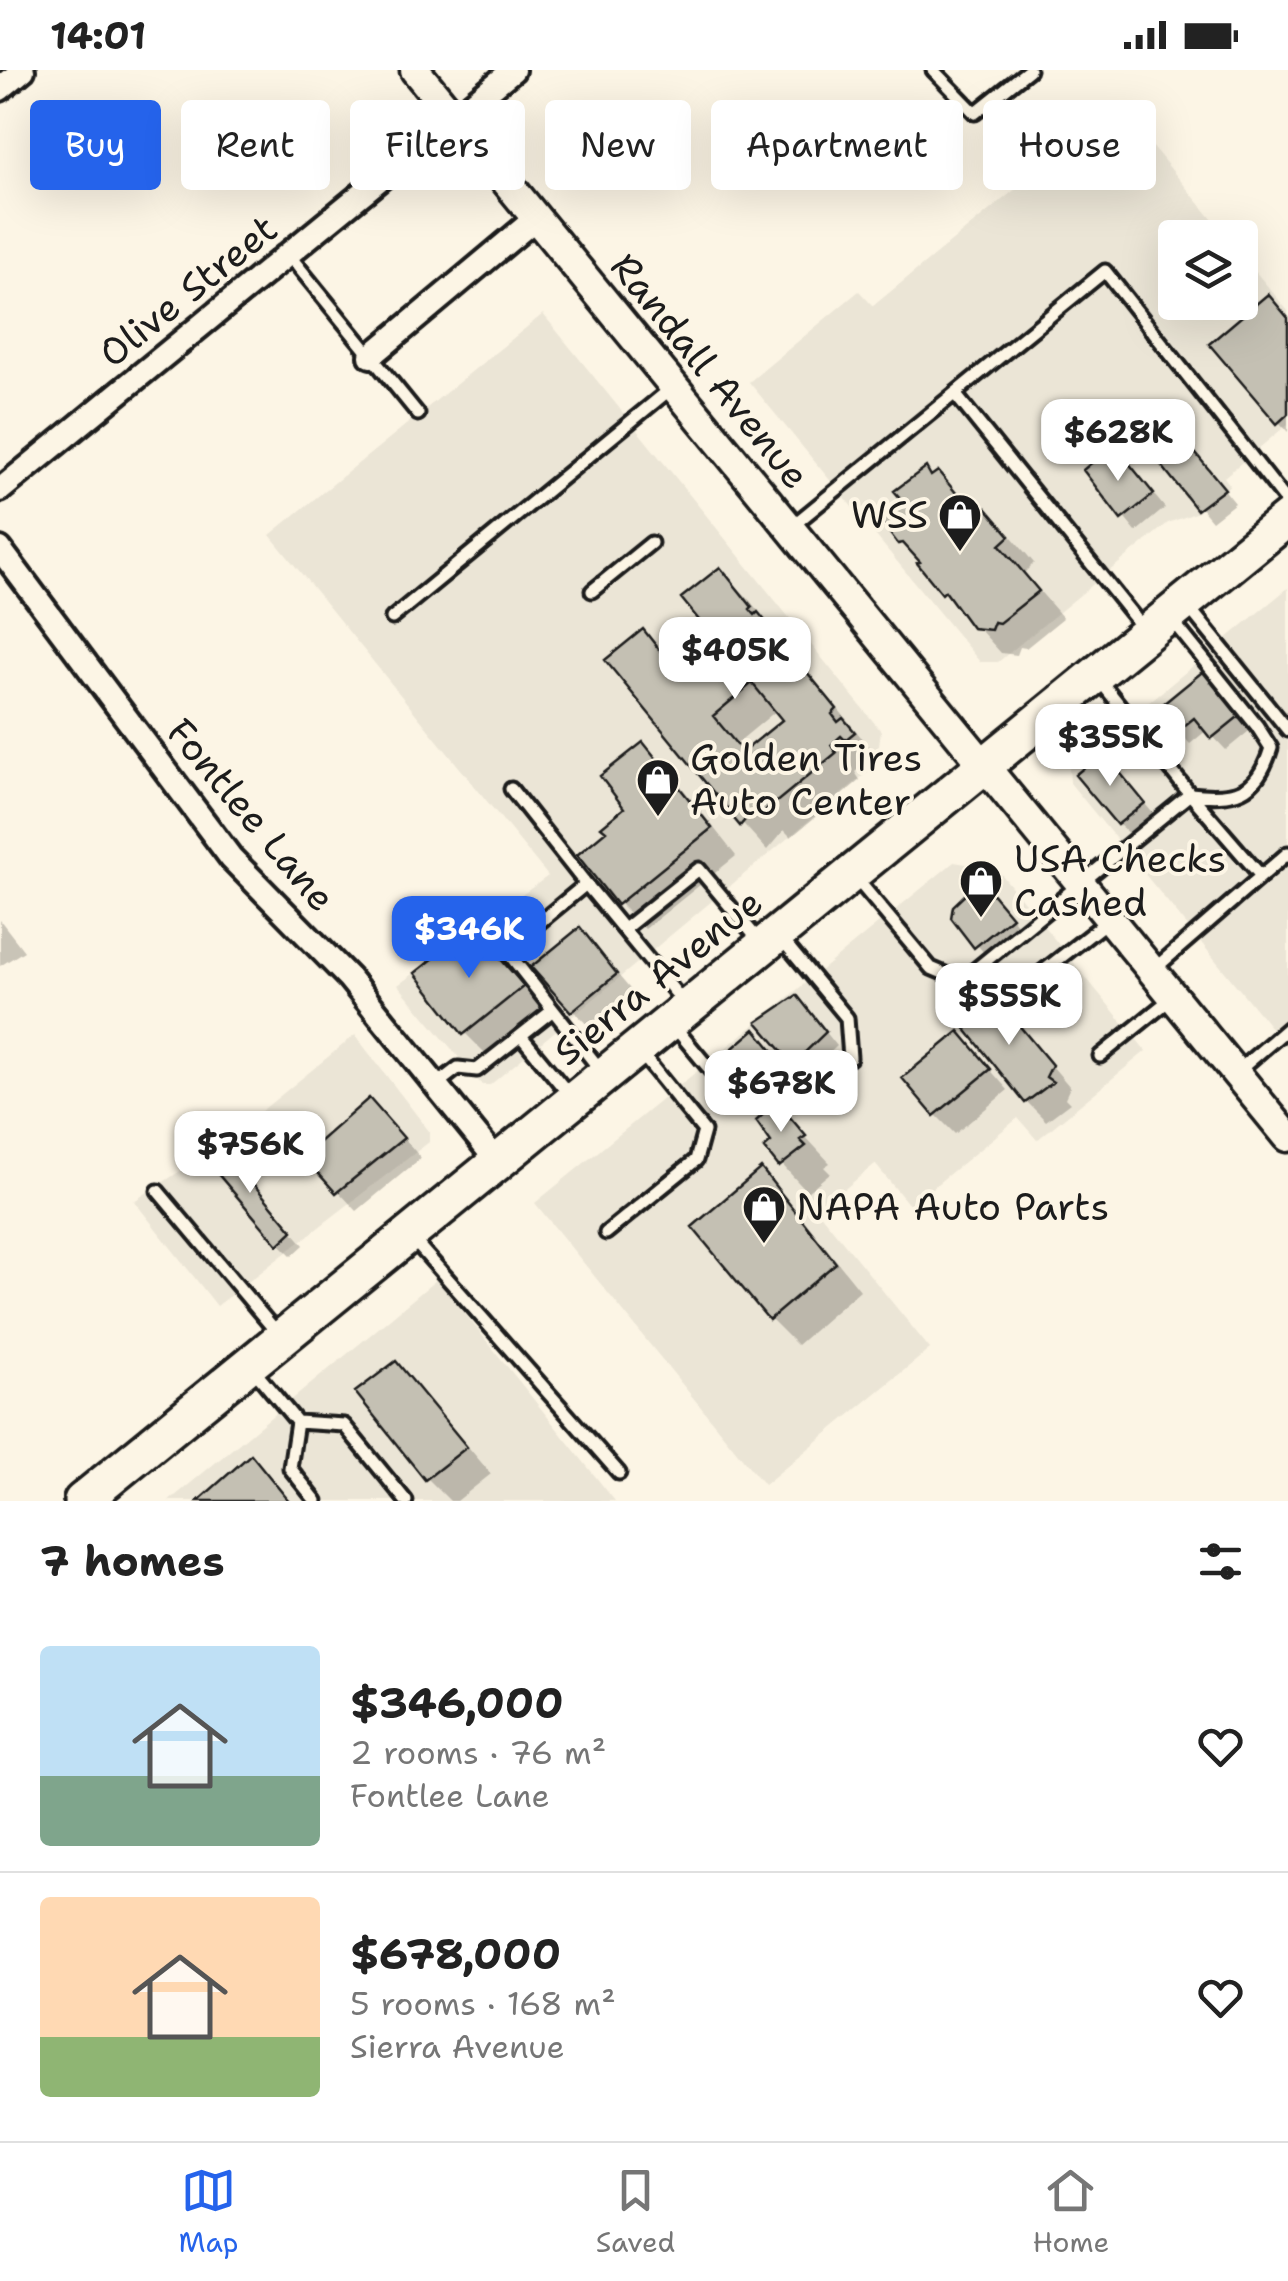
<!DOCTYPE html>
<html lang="en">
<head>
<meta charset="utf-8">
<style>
	body { margin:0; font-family:"Shantell Sans",sans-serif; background:#f6f6f6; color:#222; height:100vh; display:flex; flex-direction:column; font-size:38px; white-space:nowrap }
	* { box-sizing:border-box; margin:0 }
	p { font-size:32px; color:#767676 }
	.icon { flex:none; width:55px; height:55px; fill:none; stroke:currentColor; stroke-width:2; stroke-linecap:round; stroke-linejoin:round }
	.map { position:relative; height:1431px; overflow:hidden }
	.panel { display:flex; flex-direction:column; background:#fff; flex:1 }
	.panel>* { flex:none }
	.hud { position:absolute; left:30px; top:30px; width:1230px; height:90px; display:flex; gap:20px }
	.controls { position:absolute; left:1158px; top:150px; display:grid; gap:20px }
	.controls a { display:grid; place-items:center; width:100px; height:100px; border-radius:10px; background:#fff; box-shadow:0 10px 40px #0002; font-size:50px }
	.price { position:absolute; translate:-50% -85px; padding:0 22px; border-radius:20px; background:#fff; color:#222; font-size:32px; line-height:65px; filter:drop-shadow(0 2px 5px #0008) }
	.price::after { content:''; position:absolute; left:50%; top:60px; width:30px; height:22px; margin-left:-15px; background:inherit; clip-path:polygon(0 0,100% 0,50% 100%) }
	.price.active { background:#2563eb; color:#fff }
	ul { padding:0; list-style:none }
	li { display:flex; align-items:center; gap:30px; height:250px; padding:0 40px }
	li+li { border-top:2px solid #e0e0e0 }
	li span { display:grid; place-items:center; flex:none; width:280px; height:200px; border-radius:10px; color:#555 }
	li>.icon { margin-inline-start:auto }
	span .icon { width:120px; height:120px; fill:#fffc; stroke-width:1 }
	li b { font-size:42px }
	h2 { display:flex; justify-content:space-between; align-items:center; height:120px; padding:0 40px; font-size:42px }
	.pill { padding:0 35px; border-radius:10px; background:#fff; box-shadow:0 10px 40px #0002; font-size:35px; line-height:90px }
	.pill.active { background:#2563eb; color:#fff }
	.status { display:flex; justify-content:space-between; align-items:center; height:70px; padding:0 50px; background:#fff; direction:ltr }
	.status svg { height:28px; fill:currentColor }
	.tab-bar { display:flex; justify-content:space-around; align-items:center; height:140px; border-top:2px solid #e0e0e0; background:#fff; font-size:28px; color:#767676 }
	.tab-bar a { display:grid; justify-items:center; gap:5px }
	.tab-bar .active { color:#2563eb }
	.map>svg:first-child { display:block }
	.built { fill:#ebe5d6 }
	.shadow { fill:#0003; fill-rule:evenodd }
	.building { fill:#c4c0b3; stroke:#1c1c1c; stroke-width:2.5; fill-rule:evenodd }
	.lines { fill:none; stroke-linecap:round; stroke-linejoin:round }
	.service-casing { stroke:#1c1c1c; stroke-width:19 }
	.minor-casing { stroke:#1c1c1c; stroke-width:30 }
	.tertiary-casing { stroke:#1c1c1c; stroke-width:35 }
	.primary-casing { stroke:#1c1c1c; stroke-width:42 }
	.service { stroke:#fcf5e5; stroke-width:11 }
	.minor { stroke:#fcf5e5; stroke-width:22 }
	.tertiary { stroke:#fcf5e5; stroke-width:28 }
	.primary { stroke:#fcf5e5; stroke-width:35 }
	.labels { text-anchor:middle; stroke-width:8; stroke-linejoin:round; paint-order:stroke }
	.street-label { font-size:38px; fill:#1c1c1c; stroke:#fcf5e5 }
	.poi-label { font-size:38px; fill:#1c1c1c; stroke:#fcf5e5; text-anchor:start }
</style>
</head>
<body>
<div class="status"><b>14:01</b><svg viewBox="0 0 49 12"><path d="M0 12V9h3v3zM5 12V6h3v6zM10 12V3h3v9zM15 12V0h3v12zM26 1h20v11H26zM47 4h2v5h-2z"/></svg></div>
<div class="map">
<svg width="1288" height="1431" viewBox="0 0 1288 1431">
	<rect width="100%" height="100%" fill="#fcf5e5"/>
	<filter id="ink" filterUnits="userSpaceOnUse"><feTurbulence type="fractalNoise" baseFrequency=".01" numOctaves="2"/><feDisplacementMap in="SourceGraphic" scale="20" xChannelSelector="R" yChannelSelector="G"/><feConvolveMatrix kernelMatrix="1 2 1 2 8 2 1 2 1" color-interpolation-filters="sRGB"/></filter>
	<g filter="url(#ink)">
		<path class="built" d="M1118,35L1227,167L1175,168V232H1240V183L1288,241V354L1224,407L1230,415L1198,442L1168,453L998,592H980L749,312L859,221L873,236Z
			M543,244L881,661L876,695L490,1015H482L398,915L548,806L270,465Z
			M1288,518V974L1286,976L1070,713L1069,698Z
			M954,792L997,799L1146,981L1037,1070L1018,1048L910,1136L875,1094L818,1141L930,1279L764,1415L535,1133Z
			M355,965L429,1061V1072L217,1236L134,1131L216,1078Z
			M437,1209L615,1431H169L375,1261Z"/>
		<path class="shadow" d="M1268,227L1288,247V362L1279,352Z
			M1181,366L1235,433L1212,451L1146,373Z
			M1118,393L1136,403L1165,438L1136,462L1086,401Z
			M926,400L933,408L937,404L978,447L986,441L1012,467L1034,493L1024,503L1063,548L1026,578L1020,577L1017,585L1001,583L900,472L904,429Z
			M720,500L746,526L879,689L872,694L869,690L855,702L860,710L791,767L784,760L767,780L728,737L643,563L677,599L717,595ZM777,640L785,650L745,683L737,673Z
			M1207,602L1254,657L1226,680L1207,660L1190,674L1160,640Z
			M643,675L669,701L736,786L645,859L619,833L609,761L628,739Z
			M1115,698L1156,747L1131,766L1118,754Z
			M1003,837L1023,861L989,889L954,847Z
			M0,850L24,881L0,896Z
			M580,860L635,925L592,960L573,940Z
			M492,880L541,937L485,983L465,963Z
			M993,927L1070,1017L1065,1028L1070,1033L1046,1051L1026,1031Z
			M809,941L837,976L808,1004L795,992Z
			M755,963L797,1008L764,1035L723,990Z
			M959,964L1008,1020L955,1064L935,1044Z
			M777,1036L830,1093L824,1097L830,1103L807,1122L768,1079L774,1073Z
			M388,1050L421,1088L357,1141L338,1121Z
			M234,1093L304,1175L292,1186L279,1173Z
			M760,1102L786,1128L860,1220L797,1275L771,1249L695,1157Z
			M395,1295L421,1321L491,1404L457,1431H450L427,1408Z
			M251,1388L291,1431H202Z"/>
		<path class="building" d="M1268,224L1288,248V344L1277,354L1209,274Z
			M1168,350L1225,419L1197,440L1143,372Z
			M1108,379L1117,391L1124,387L1154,424L1121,450L1083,400Z
			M926,397L931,406L938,401L975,446L986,438L1010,466L1000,475L1039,521L999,553L994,552L991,560L972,558L945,521L942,524L917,493L920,492L903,473L898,474L879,449L901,429L894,421Z
			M720,497L752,537L750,539L755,545L758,542L837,639L832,644L838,652L843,648L855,662L845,670L841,666L831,675L836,683L763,743L757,735L740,756L730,744L738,738L734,733L727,739L605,590L643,559L673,597L693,593L700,585L712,589L708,577L716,571L681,528ZM752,613L782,650L743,682L713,646Z
			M1207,598L1243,643L1211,669L1194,648L1175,663L1157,639Z
			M643,672L712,758L617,835L577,785L606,761L601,757L624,738L600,706Z
			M1103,682L1145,733L1117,755L1075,705Z
			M972,818L990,821L1012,847L974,878L951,848L953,836Z
			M473,857L524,916L463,965L415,903Z
			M580,857L617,904L571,942L531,897Z
			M993,924L1052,995L1046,1007L1053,1012L1025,1033L960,952Z
			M797,925L826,962L793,994L757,952Z
			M755,959L773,981L736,1010L719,990Z
			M959,961L991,999L934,1046L902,1008Z
			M369,1028L404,1068L336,1123L303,1086Z
			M777,1032L806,1066L800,1070L806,1076L779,1097L764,1078L771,1072L756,1051Z
			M222,1077L293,1161L278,1175L207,1091Z
			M761,1098L836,1193L769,1250L692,1157Z
			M396,1291L467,1377L425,1410L355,1322Z
			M251,1384L289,1431H198Z"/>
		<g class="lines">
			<g class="service-casing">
				<path id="service" d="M933,0L975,43L1029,0
					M288,184L418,344
					M955,324L1143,558
					M791,457L1105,201L1288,433
					M592,521L651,473
					M1187,535L1288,660
					M392,548L674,316
					M1171,549L1257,656L1271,678C1257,725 1234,729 1190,724
					M511,719L586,814
					M1190,724L1261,806
					M855,807L931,898L950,906L971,903L1190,724L1098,608
					M624,859L699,799L760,872
					M780,867L847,948L850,988
					M1152,901L1288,783
					M1037,906L1110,849
					M553,940L602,1002
					M673,955L741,1037L770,1012
					M521,966L572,1028
					M1100,986L1173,927
					M1238,1001L1288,958
					M436,1015L458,998L477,1000L553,940L506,880L586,814L685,934
					M158,1121L279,1265
					M606,1163L696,1090L704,1061L640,982
					M410,1166L619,1403
					M252,1298L297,1352L344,1355L406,1431
					M297,1352L290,1398L316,1431"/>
			</g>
			<g class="minor-casing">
				<path id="minor" d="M0,19L23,0
					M371,286L536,148
					M0,420L513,0
					M0,479L231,788L349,908L498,1092"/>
			</g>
			<g class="tertiary-casing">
				<path id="tertiary" d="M415,0L1288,1067"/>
			</g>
			<g class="primary-casing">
				<path id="primary" d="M82,1431L1288,448"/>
			</g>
			<use href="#service" class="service"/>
			<use href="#minor" class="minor"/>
			<use href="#tertiary" class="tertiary"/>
			<use href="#primary" class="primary"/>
		</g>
	</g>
	<defs>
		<g id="shop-pin" transform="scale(2.25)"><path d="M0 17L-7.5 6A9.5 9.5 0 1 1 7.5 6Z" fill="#1c1c1c" stroke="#fcf5e5"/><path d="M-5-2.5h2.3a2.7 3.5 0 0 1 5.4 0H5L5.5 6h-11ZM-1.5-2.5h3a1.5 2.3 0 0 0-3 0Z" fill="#fff"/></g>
	</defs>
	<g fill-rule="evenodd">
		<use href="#shop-pin" x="960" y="445"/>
		<use href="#shop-pin" x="658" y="710"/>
		<use href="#shop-pin" x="981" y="811"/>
		<use href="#shop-pin" x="764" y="1137"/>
	</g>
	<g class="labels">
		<g class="street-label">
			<text transform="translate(188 221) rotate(-39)" y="13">Olive Street</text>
			<text transform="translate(710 301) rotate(51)" y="13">Randall Avenue</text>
			<text transform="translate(251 745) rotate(50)" y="13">Fontlee Lane</text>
			<text transform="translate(658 907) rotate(-39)" y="13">Sierra Avenue</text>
		</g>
		<g class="poi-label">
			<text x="928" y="458" text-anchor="end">WSS</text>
			<text x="690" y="701">Golden Tires<tspan x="690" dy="44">Auto Center</tspan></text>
			<text x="1014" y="802">USA Checks<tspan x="1014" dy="44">Cashed</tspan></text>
			<text x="796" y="1150">NAPA Auto Parts</text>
		</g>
	</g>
</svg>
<div class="controls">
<a><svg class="icon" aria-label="layers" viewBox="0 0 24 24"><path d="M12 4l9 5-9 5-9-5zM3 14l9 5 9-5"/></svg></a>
</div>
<b class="price" style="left:1118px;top:414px">$628K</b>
<b class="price" style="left:735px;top:632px">$405K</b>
<b class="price" style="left:1110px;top:719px">$355K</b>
<b class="price active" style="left:469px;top:911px">$346K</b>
<b class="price" style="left:1009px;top:978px">$555K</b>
<b class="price" style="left:781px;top:1065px">$678K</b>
<b class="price" style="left:250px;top:1126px">$756K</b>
<div class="hud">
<a class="pill active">Buy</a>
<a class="pill">Rent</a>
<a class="pill">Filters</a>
<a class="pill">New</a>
<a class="pill">Apartment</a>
<a class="pill">House</a>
</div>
</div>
<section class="panel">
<h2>7 homes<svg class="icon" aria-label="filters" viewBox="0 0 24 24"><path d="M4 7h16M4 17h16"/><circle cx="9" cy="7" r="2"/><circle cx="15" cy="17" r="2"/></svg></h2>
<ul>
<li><span style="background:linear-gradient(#bfe0f5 65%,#7fa58c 0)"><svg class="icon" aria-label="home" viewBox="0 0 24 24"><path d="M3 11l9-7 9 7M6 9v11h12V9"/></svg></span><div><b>$346,000</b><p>2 rooms · 76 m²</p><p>Fontlee Lane</p></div><svg class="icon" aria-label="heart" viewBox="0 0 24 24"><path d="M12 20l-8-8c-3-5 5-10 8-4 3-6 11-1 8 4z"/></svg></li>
<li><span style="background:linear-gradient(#ffd9b3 70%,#8fb573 0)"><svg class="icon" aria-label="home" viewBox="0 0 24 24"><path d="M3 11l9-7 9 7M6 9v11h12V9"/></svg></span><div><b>$678,000</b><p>5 rooms · 168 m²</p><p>Sierra Avenue</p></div><svg class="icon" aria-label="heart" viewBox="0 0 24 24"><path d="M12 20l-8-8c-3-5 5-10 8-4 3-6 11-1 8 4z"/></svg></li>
</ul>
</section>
<nav class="tab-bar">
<a class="active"><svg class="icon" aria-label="map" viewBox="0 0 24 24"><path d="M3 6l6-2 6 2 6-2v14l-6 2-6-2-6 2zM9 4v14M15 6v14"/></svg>Map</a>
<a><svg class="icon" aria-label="saved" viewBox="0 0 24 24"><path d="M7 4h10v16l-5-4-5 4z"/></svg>Saved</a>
<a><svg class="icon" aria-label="home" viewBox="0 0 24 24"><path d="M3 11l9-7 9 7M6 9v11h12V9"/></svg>Home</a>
</nav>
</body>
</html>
